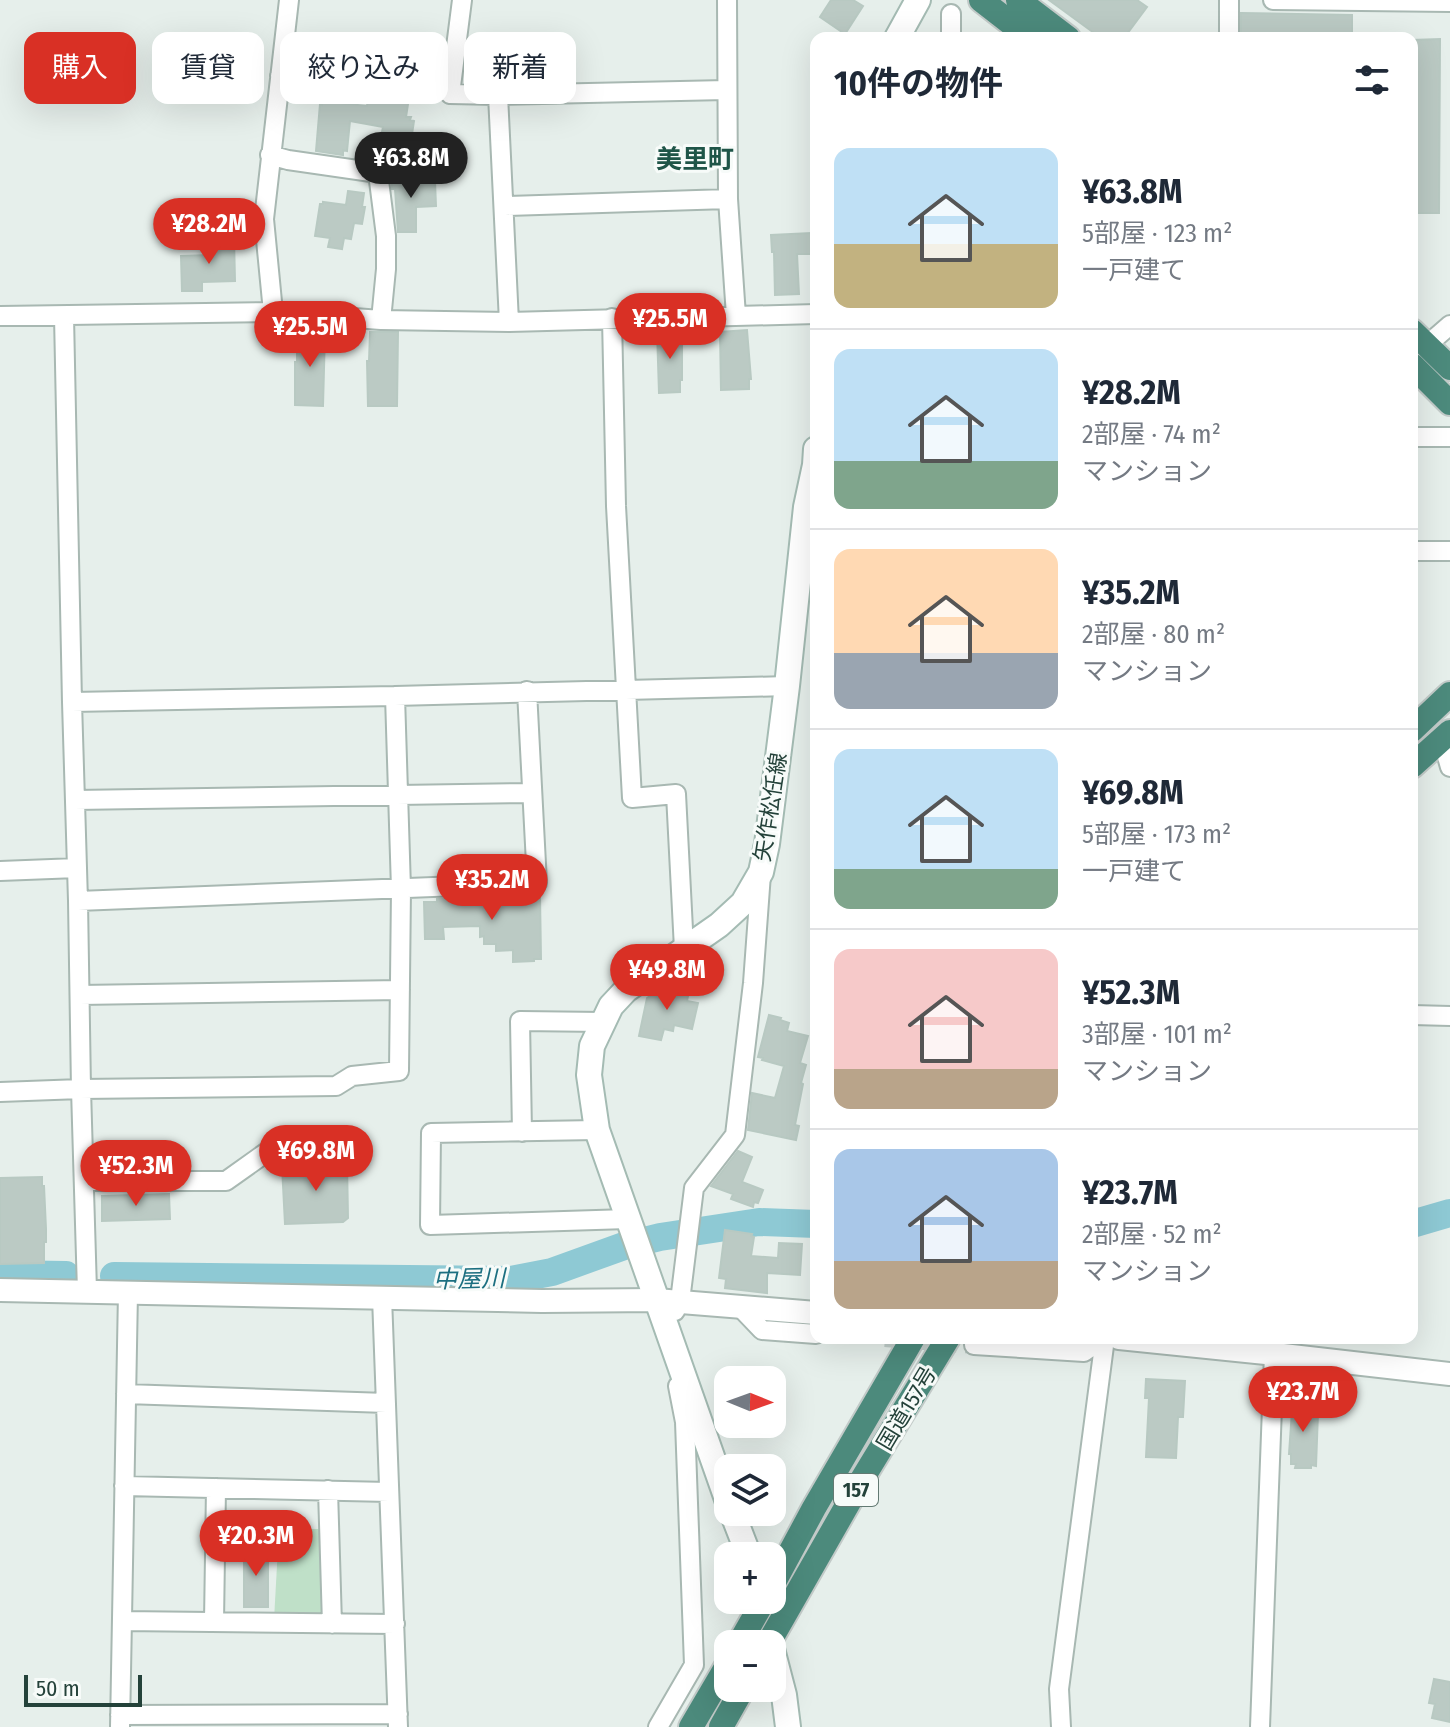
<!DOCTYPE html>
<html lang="ja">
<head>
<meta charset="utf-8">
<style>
	body { margin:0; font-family:"Fira Sans Condensed","Noto Sans JP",sans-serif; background:#f2f2f3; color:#1f2937; height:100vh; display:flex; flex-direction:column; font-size:30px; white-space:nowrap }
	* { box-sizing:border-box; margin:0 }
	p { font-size:26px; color:#747a83 }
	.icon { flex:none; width:44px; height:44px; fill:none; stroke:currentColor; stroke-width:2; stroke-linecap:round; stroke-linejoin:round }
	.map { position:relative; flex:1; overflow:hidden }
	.side { position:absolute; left:810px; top:32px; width:608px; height:1312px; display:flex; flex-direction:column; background:#fff; border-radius:16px; box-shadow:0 8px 32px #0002 }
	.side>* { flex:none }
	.hud { position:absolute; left:24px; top:32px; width:666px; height:72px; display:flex; gap:16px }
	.needle { width:52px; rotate:91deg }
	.buttons { position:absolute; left:714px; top:1366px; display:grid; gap:16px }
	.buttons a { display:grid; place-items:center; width:72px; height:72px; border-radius:16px; background:#fff; box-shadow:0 8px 32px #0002; font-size:40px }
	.scale { position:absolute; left:24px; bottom:20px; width:118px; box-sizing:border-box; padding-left:8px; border:4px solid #24423a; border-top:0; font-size:22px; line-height:28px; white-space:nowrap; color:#24423a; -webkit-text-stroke:6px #f7fbf9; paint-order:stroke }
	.price { position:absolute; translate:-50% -68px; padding:0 18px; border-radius:28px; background:#d93025; color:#fff; font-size:26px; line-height:52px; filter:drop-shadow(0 2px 4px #0008) }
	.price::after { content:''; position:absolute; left:50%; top:48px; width:24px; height:18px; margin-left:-12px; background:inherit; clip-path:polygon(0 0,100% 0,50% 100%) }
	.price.active { background:#222; color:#fff }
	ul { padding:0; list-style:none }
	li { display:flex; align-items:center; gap:24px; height:200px; padding:0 24px }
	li+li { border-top:2px solid #e0e1e3 }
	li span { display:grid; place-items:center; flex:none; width:224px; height:160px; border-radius:16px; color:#555 }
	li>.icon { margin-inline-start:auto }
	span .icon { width:96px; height:96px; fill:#fffc; stroke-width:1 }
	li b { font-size:34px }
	h2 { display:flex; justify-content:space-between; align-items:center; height:96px; padding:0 24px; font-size:34px }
	.pill { padding:0 28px; border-radius:16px; background:#fff; box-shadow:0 8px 32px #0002; font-size:28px; line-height:72px }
	.pill.active { background:#d93025; color:#fff }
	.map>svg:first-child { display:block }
	.green { fill:#bfe0c8 }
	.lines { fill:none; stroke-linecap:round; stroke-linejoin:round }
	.river { stroke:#8ec9d4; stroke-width:28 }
	.building { fill:#bbcac4; stroke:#b8c9c2; stroke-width:2 }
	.minor-tunnel { stroke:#bfccc8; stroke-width:18; stroke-dasharray:18 9; stroke-linecap:butt }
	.minor-casing { stroke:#a8b8b2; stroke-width:22 }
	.tertiary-casing { stroke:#a8b8b2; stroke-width:26 }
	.secondary-casing { stroke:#a4bbb3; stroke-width:28 }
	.trunk-casing { stroke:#c2cac8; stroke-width:28 }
	.minor { stroke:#fff; stroke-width:18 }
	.tertiary { stroke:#fff; stroke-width:22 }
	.secondary { stroke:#fff; stroke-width:24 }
	.trunk { stroke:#4c8a7c; stroke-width:24 }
	.labels { text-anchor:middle; stroke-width:6; stroke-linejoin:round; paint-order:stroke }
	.shield { fill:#f7fbf9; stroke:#637a73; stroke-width:2 }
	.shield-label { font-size:20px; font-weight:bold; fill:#24423a }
	.street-label { font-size:22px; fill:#24423a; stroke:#f7fbf9 }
	.water-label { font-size:24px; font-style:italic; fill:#1c6f80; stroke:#f7fbf9 }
	.quarter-label { font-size:26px; font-weight:bold; fill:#1f5548; stroke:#f7fbf9 }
</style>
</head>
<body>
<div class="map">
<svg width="1450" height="1727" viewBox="0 0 1450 1727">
	<rect width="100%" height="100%" fill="#e6efeb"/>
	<path class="green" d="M279,1529H326L329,1621L274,1620Z"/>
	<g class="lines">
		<path class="river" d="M1412,1224L1450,1213
			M0,1274L66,1275
			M114,1276L510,1280L552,1272L624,1246L660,1237L759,1222L816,1224"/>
	</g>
	<path class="building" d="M831,0H853L863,6L845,34L820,17Z
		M1049,0H1137L1147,7L1124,38H1101Z
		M1241,13L1352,15V38H1241Z
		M1440,39L1439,213H1412V40Z
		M384,88L410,91L406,117H411L410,120L414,121L412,134L406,133V136L382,132L383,127L350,121L347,151L343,150V155L316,151L320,104L322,105V101L367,106L368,100L375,101L376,96L382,97Z
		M391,174H405V178H416V181H435L436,206L416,207V232H398L395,189H392Z
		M348,191L364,193L362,207H365L362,224L354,223L351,239L344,238L342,249L328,247L330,238L315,236L320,204H323V202L346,205Z
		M811,233V254H797L799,294L775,295L774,252H772L771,235Z
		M234,238L235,281L202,282V291H182L181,256L212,255V239Z
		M657,330H678L679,341L682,340V380H680V392L659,393Z
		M747,330L751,379H749V389L721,390L720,332Z
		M297,331L325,332L323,406L295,405V362H297Z
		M370,332H398L397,406H368L367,361H369Z
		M540,895L541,959H534V961L513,962V950L496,951V944H484V936L480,937V926L443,927L444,939H425L424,902H437V899Z
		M664,986L689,991L687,1001L698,1003L692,1029L674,1025L673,1031L664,1029L661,1040L639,1036L647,998Z
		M769,1015L781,1018L780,1020L789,1023L787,1031L808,1036L800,1063L806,1065L801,1083L803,1084L795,1125L799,1126L796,1140L748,1130L752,1093L775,1098L784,1066L762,1060L763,1058L758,1057Z
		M738,1151L752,1157L742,1182L763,1190L758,1203L754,1202L753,1207L731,1199L733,1194L711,1186Z
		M347,1162L348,1218L343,1222L285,1224L282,1166Z
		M42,1177V1186H44L46,1229V1242H44V1263L0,1264V1178Z
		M169,1194L170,1219L102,1221V1196Z
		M725,1230L752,1234L751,1236L754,1237L751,1256L778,1258L779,1243L802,1244L800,1275L767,1273V1293L725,1288L726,1279L719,1278Z
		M1146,1379L1185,1381L1183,1417H1178L1176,1458L1146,1457L1149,1398H1145Z
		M1293,1396H1310L1309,1412L1318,1413L1316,1466L1311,1465V1468H1295L1296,1464H1291V1454H1289Z
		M244,1548H268V1607H244Z
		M1434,1679L1450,1682V1722L1432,1718L1435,1704L1429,1703Z"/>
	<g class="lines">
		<path class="minor-tunnel" d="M885,1338L974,1345"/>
		<g class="minor-casing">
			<path id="minor" d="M462,0L450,94L498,95L509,322
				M727,0L728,199L736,316
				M1273,0L1450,2
				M951,14V38
				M1229,38V0
				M280,76H452
				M498,95L726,90
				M270,155L288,160L378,173L386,236V269L381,320
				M505,206L728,199
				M273,312L264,219L289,0
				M0,316L273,312L381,320L509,322L816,314
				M64,316L72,702L78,901L81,1089L87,1291
				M612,318L616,506L632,798L676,794L684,949
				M1427,345L1450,325
				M1412,437H1450
				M1412,551H1450
				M72,702L395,696L787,686
				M1442,739L1450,767
				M75,800L532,793
				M0,871L77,868
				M78,901L537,883L527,691
				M80,995L400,990
				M1412,1015L1450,1016
				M0,1092L81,1089L336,1086L352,1076L399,1071L401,889L395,696
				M597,1130L431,1133L430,1225L628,1219
				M522,1132L520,1021L603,1022
				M84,1181H226L271,1149L314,1146
				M382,1297L398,1727
				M740,1307L762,1330L816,1334
				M675,1311L680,1301L694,1188L735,1135L753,983L761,874
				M974,1345L1084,1352L1104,1338
				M126,1394L386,1403
				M124,1486L389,1492
				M328,1490L332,1624
				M122,1621L395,1624
				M214,1622L216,1488
				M120,1715L398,1714
				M120,1727L128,1292
				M658,1727L694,1665L685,1422L678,1386
				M1061,1727L1059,1689L1105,1338
				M1260,1727L1274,1354"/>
		</g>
		<g class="tertiary-casing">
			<path id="tertiary" d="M0,1290L542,1301L656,1300L816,1313
				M1119,1338L1274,1354L1450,1374"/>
		</g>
		<g class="secondary-casing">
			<path id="secondary" d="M897,38L918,0
				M728,1502L597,1130L589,1075L592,1046L611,1006L626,990L719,925L743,903L761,872L767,844L787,686L806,507L815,465L816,449
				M732,1512L749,1556
				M772,1649L784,1695L788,1727"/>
		</g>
		<g class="trunk-casing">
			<path id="trunk" d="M981,0L1030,38
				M1018,0L1068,38
				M1412,331L1450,368
				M1412,365L1450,403
				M1412,730L1450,694
				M1412,766L1450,732
				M772,1586L814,1508L913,1338
				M739,1644L764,1600
				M768,1644L861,1481L948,1338
				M691,1727L728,1664
				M721,1727L743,1688"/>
		</g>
		<use href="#minor" class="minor"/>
		<use href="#tertiary" class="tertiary"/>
		<use href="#secondary" class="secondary"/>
		<use href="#trunk" class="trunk"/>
	</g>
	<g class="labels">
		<rect class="shield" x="834" y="1474" width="44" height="32" rx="6"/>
		<g class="shield-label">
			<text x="856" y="1497">157</text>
		</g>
		<g class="street-label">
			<text transform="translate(770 807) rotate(-81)" y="8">矢作松任線</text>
			<text transform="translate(906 1408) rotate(-59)" y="8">国道157号</text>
		</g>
		<g class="water-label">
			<text transform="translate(469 1279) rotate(-1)" y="8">中屋川</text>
		</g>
		<g class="quarter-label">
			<text x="695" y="168">美里町</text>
		</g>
	</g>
</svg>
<div class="buttons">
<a><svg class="needle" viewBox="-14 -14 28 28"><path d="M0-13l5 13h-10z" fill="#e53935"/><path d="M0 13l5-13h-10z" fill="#747a83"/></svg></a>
<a><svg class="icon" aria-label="layers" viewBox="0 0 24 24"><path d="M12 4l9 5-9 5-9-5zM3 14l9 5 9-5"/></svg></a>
<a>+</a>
<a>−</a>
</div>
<div class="scale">50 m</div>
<b class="price active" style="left:411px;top:200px">¥63.8M</b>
<b class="price" style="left:209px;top:266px">¥28.2M</b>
<b class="price" style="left:670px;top:361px">¥25.5M</b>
<b class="price" style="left:310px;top:369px">¥25.5M</b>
<b class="price" style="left:492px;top:922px">¥35.2M</b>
<b class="price" style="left:667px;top:1012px">¥49.8M</b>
<b class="price" style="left:316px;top:1193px">¥69.8M</b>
<b class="price" style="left:136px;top:1208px">¥52.3M</b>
<b class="price" style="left:1303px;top:1434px">¥23.7M</b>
<b class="price" style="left:256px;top:1578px">¥20.3M</b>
<div class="hud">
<a class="pill active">購入</a>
<a class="pill">賃貸</a>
<a class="pill">絞り込み</a>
<a class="pill">新着</a>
</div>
<section class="side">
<h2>10件の物件<svg class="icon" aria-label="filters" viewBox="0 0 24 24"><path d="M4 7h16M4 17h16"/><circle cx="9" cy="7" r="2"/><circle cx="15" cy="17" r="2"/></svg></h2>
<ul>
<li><span style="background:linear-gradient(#bfe0f5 60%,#c2b280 0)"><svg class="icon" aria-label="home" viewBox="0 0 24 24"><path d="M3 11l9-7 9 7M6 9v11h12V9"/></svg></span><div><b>¥63.8M</b><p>5部屋 · 123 m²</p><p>一戸建て</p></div></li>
<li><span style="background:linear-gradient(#bfe0f5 70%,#7fa58c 0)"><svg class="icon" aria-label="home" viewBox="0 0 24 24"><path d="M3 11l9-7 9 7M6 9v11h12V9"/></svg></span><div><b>¥28.2M</b><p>2部屋 · 74 m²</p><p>マンション</p></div></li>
<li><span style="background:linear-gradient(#ffd9b3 65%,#9aa5b1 0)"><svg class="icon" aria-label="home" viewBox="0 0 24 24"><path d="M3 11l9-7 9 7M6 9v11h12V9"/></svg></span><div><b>¥35.2M</b><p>2部屋 · 80 m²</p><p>マンション</p></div></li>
<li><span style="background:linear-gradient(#bfe0f5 75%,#7fa58c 0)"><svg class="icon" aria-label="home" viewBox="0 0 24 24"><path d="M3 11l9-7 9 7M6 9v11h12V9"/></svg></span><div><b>¥69.8M</b><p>5部屋 · 173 m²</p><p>一戸建て</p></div></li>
<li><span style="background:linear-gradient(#f6c9c9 75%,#b9a48a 0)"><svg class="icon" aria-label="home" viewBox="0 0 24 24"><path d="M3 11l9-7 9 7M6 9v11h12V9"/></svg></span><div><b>¥52.3M</b><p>3部屋 · 101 m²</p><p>マンション</p></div></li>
<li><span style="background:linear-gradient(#a9c7e8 70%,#b9a48a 0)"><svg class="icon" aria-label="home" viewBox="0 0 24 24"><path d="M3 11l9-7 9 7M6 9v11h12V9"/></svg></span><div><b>¥23.7M</b><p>2部屋 · 52 m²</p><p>マンション</p></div></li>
</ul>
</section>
</div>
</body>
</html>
